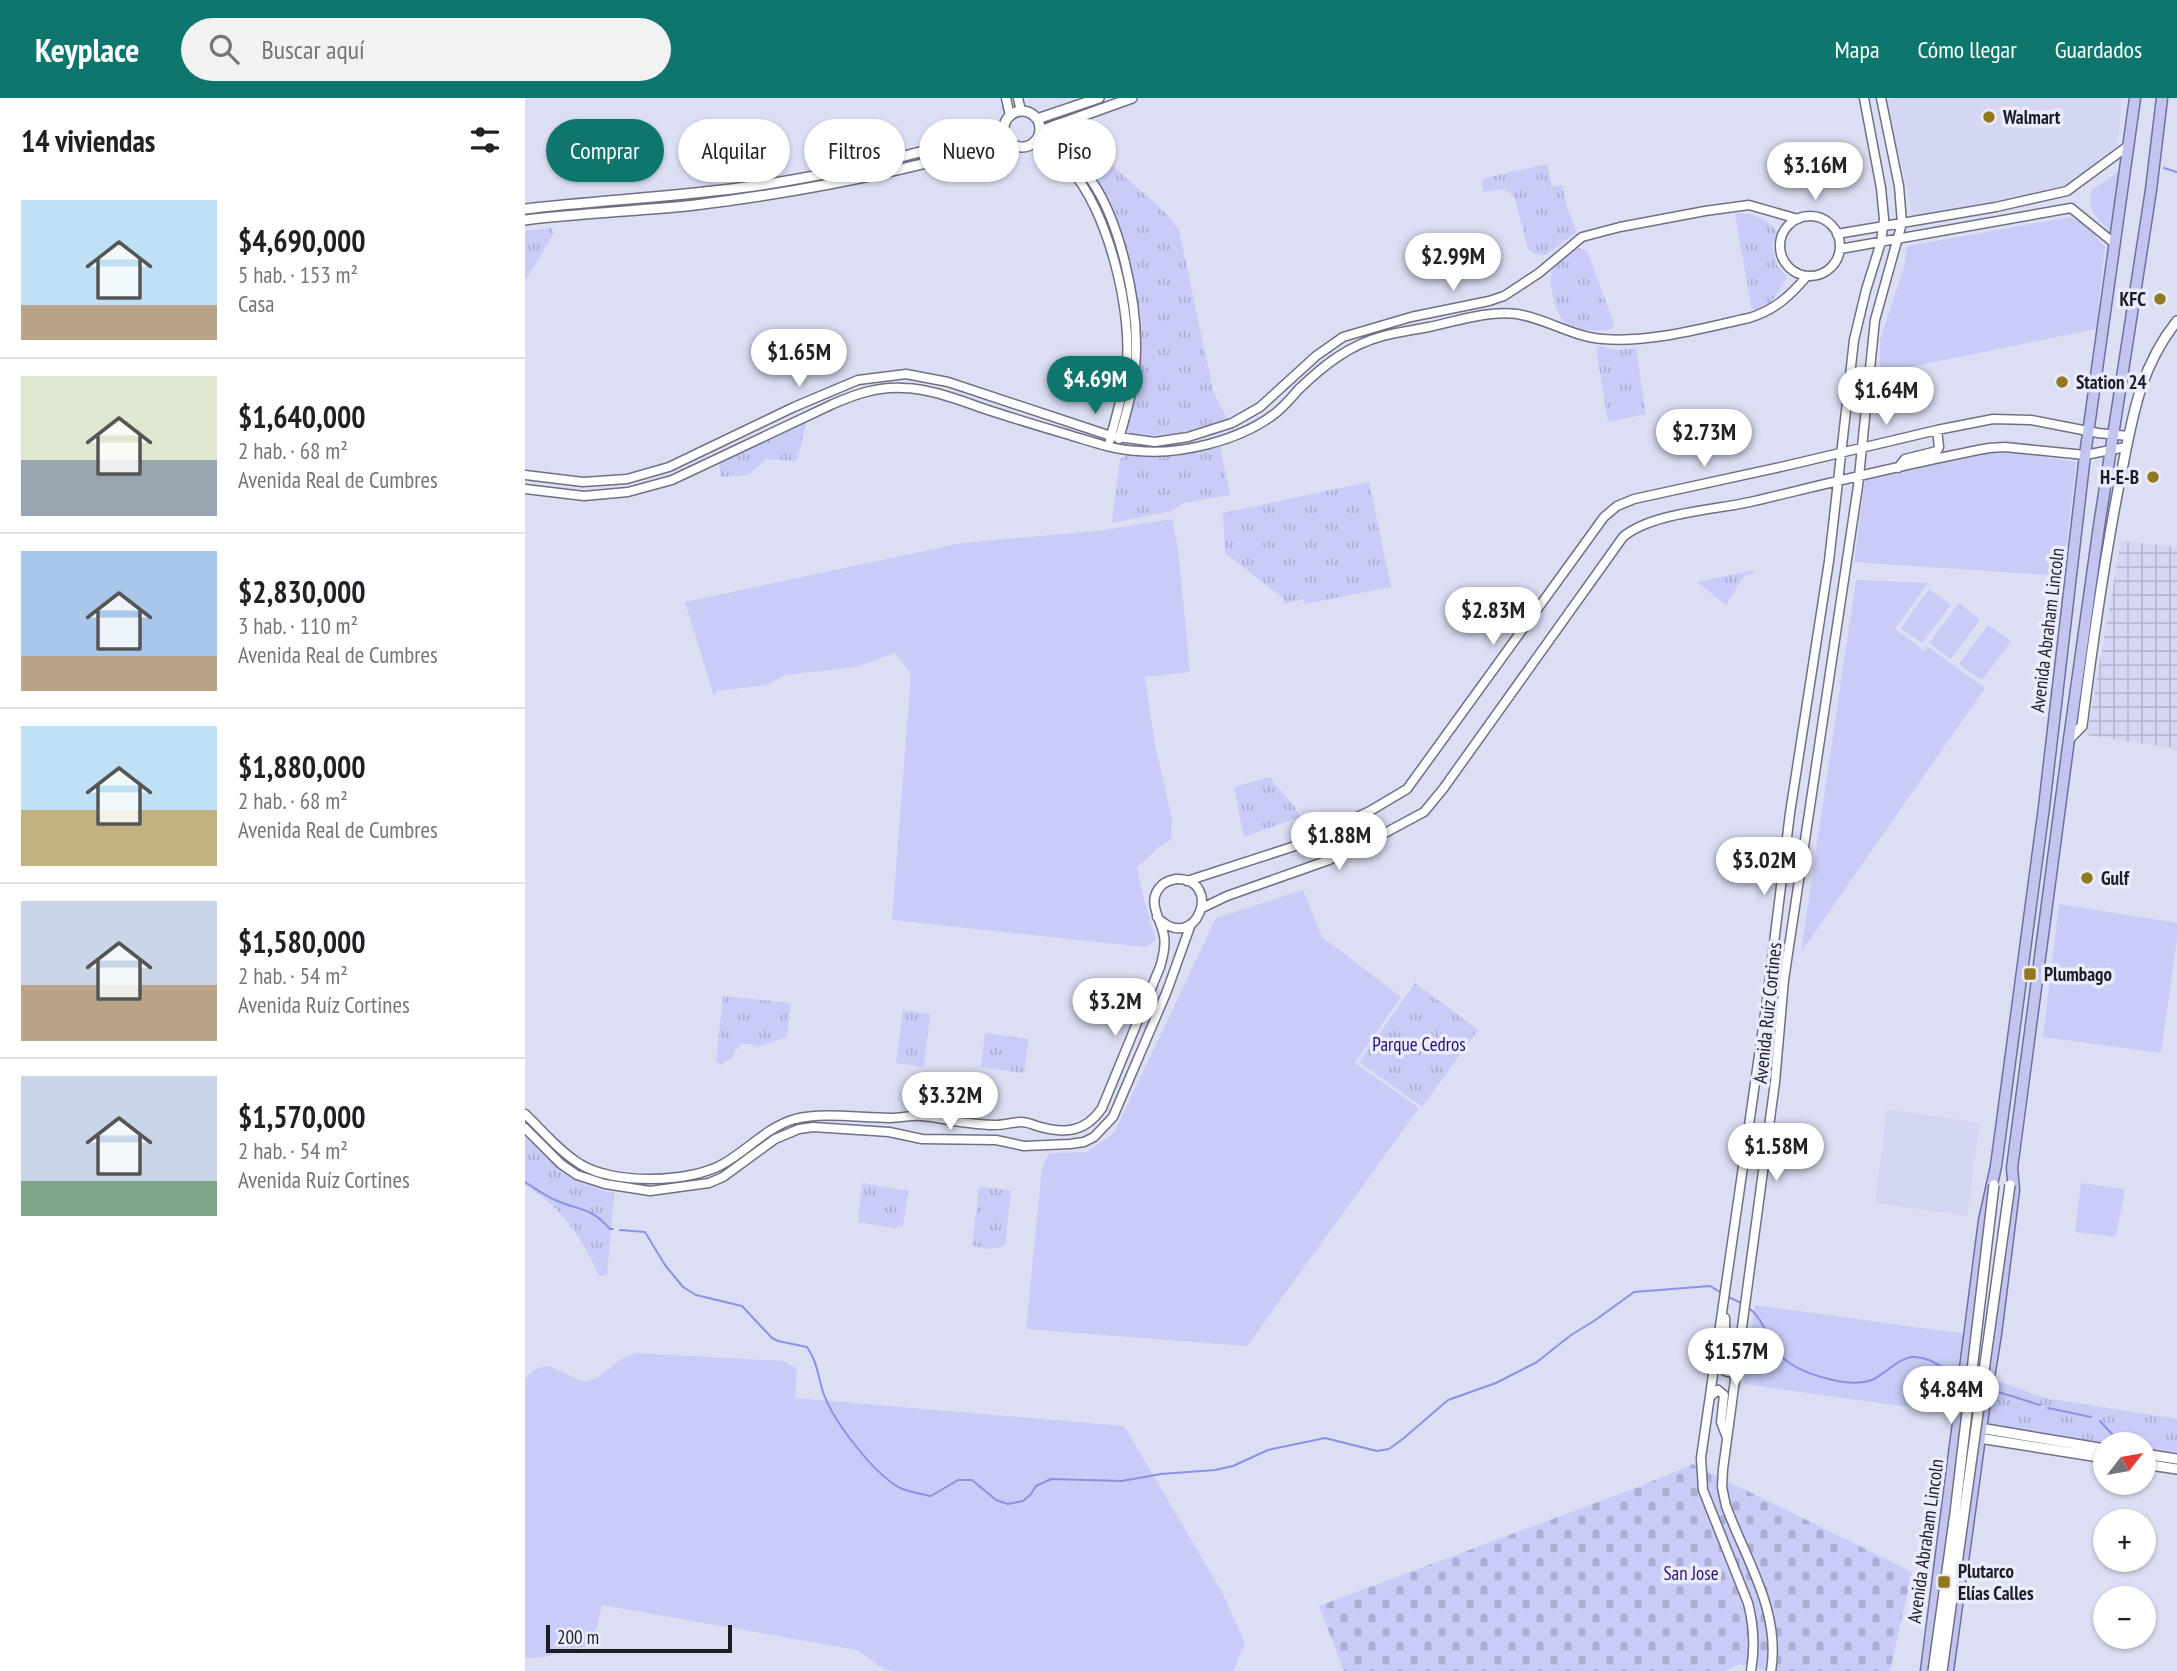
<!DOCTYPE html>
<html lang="es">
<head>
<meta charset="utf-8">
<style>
	body { margin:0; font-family:"PT Sans Narrow",sans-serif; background:#f2f2f2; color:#202124; height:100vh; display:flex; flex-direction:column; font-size:26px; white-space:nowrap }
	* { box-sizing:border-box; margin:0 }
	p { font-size:23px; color:#757577 }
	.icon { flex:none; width:38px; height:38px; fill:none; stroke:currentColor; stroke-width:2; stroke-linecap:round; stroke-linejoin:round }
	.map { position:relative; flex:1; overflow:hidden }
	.details { display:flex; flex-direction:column; background:#fff; width:525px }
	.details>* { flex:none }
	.guide { position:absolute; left:21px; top:21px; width:665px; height:63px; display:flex; gap:14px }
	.needle { width:46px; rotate:59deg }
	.tools { position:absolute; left:1568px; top:1334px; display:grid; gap:14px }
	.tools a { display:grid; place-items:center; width:63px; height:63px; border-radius:50%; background:#fff; box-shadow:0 2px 5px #0004; font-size:35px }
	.scale { position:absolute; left:21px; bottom:18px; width:186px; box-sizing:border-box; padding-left:7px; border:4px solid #1d1e25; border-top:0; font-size:19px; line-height:24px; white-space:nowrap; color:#1d1e25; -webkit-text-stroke:5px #eaecfd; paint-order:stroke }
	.price { position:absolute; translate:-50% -60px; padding:0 16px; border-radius:24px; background:#fff; color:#222; font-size:23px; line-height:46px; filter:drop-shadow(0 2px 4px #0008) }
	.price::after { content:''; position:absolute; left:50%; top:42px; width:21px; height:16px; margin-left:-10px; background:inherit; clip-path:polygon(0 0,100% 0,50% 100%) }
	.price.current { background:#0f766e; color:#fff }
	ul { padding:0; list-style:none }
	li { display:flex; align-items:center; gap:21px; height:175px; padding:0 21px }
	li+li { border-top:2px solid #e0e0e0 }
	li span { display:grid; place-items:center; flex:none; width:196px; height:140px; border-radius:0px; color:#555 }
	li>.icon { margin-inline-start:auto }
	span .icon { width:84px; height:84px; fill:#fffc; stroke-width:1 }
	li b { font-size:30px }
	h2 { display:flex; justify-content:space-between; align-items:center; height:84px; padding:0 21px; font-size:30px }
	.pill { padding:0 24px; border-radius:32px; background:#fff; box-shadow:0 2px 5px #0004; font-size:24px; line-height:63px }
	.pill.current { background:#0f766e; color:#fff }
	header { display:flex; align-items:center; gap:42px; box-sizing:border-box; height:98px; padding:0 35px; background:#0f766e; color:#fff }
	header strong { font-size:33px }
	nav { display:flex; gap:38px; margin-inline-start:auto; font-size:24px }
	.search { width:490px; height:63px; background:#f2f2f2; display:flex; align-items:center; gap:18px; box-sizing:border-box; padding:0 24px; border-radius:38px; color:#757577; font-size:26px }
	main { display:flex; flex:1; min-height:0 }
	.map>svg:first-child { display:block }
	.built { fill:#d4d7f3 }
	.industrial { fill:url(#industrial-grid) }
	.grass { fill:#c8ccf7 }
	.cemetery { fill:url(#cemetery-stones) }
	.park { fill:url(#park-tufts) }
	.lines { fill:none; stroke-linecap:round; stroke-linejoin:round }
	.stream { stroke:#8d91e3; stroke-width:2 }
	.tertiary-casing { stroke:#6f7083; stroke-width:11 }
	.secondary-casing { stroke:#6f7083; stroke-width:12 }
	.primary-casing { stroke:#6e71a0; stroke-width:13 }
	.tertiary { stroke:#fff; stroke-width:8 }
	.secondary { stroke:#fff; stroke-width:9 }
	.primary { stroke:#c2c5ee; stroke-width:10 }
	.secondary-bridge-casing { stroke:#6f7083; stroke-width:12; stroke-linecap:butt }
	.secondary-bridge { stroke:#fff; stroke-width:9 }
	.poi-dot { fill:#92781e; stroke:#eaecfd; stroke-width:2.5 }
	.labels { text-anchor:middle; stroke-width:7; stroke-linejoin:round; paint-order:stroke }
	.poi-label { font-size:19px; font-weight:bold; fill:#1d1e25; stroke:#eaecfd; text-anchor:start }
	.street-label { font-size:19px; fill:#1d1e25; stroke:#eaecfd }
	.park-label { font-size:19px; fill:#251372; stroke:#eaecfd }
</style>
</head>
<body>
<header>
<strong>Keyplace</strong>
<div class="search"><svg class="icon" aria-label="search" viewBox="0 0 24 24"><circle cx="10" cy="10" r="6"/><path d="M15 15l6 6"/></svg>Buscar aquí</div>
<nav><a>Mapa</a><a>Cómo llegar</a><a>Guardados</a></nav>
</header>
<main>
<section class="details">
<h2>14 viviendas<svg class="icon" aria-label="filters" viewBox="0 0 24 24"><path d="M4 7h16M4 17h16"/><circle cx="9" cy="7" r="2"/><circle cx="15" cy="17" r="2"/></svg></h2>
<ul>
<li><span style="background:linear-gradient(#bfe0f5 75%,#b9a48a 0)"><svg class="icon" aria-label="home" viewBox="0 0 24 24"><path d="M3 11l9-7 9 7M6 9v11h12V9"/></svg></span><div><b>$4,690,000</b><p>5 hab. · 153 m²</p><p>Casa</p></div></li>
<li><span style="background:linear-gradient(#dfe7d0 60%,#9aa5b1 0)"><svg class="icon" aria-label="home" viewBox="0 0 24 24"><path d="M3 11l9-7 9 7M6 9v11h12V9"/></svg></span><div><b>$1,640,000</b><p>2 hab. · 68 m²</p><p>Avenida Real de Cumbres</p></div></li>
<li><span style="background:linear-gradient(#a9c7e8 75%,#b9a48a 0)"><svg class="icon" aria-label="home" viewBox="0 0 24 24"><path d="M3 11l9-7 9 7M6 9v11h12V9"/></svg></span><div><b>$2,830,000</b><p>3 hab. · 110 m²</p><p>Avenida Real de Cumbres</p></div></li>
<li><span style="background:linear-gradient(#bfe0f5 60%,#c2b280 0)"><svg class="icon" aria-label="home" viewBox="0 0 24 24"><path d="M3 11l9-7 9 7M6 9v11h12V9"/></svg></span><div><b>$1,880,000</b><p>2 hab. · 68 m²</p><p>Avenida Real de Cumbres</p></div></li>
<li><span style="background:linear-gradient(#c9d6e8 60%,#b9a48a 0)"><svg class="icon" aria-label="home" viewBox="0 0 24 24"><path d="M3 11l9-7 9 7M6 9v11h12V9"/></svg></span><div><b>$1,580,000</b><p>2 hab. · 54 m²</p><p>Avenida Ruíz Cortines</p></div></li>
<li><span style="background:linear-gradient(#c9d6e8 75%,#7fa58c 0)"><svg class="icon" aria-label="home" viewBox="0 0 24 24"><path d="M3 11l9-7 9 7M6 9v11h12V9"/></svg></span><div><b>$1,570,000</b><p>2 hab. · 54 m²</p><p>Avenida Ruíz Cortines</p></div></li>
</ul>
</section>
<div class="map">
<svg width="1652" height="1573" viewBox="0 0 1652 1573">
	<defs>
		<pattern id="industrial-grid" width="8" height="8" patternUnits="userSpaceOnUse" patternTransform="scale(1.75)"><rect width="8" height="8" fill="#d4d7f3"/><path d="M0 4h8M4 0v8" fill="none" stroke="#b6b8d0"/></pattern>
		<pattern id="cemetery-stones" width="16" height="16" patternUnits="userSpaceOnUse" patternTransform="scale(1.75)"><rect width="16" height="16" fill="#c8ccf7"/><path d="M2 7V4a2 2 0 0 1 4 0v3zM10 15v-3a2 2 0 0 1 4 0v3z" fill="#abafd4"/></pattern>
		<pattern id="park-tufts" width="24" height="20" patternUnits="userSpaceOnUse" patternTransform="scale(1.75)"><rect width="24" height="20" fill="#c8ccf7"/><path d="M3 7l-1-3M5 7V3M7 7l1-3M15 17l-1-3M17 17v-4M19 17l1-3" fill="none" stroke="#abafd4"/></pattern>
	</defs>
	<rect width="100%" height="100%" fill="#dcdff3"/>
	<path class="built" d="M1370,0H1596L1593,47L1568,70L1535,92L1388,118L1361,2Z
		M1362,1011L1455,1025L1442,1118L1350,1105Z"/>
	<path class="industrial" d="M1596,443L1652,449V651L1562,637Z"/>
	<path class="grass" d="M1594,73L1585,133C1571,119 1562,113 1567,92Z
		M1545,119L1562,127L1580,149L1571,231L1355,275V242L1379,169L1382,148Z
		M1478,353L1551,364L1538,478L1329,464L1340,382L1401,366Z
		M647,421L653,450L665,574L620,579L630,647L647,721L646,742L634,749L612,770L620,806L631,842L620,849L367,822L386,576L370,555L331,569L260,577L242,587L192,593L189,598L160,504L437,445L572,433Z
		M1331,482L1403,485L1370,531L1399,553L1403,549L1460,590L1276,854Z
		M1404,491L1426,507L1397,545L1376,530Z
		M1434,505L1455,522L1426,561L1404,545Z
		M1463,527L1486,543L1457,582L1434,566Z
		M778,792L797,839L876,899L830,965L894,1010L722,1248L501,1231L517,1070L524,1055L562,1054L589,1035L691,820Z
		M1534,806L1652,825V841L1636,955L1518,939Z
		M1556,1085L1600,1091L1591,1139L1550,1134Z
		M1230,1207L1442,1236L1433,1316L1219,1286Z
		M111,1255L259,1263L272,1271L270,1300L599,1328L697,1494L720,1545L708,1573H369L359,1571L332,1552L77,1507L68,1547L18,1559L0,1560V1280L13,1270L24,1268L56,1283H64L72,1280L95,1262Z"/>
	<path class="cemetery" d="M1168,1366L1387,1474L1365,1573H1244L1214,1566L1200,1573H819L794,1508L1116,1388Z"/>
	<path class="park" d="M554,21H564C572,33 568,30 571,42C573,50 581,58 586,65C607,89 636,105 654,132L689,296L703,322C666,332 643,341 604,335L601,329L613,265L615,224L607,179L592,125L584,105L563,76L527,39L529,33Z
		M1022,66L1027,89L1037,87L1042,110L1052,134L1021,157C1013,157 1007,156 1003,150L990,101L980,91L959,94L956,81Z
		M1212,115C1228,116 1242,120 1252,134L1251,143L1247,147L1252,168L1256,171L1262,180L1245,206L1234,213L1227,211L1210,117Z
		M26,130L29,135L0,184V133Z
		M1051,149L1062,153L1089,226L1087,231C1076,234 1054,232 1043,227C1037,224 1033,215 1031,209C1022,179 1022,166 1051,149Z
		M1074,248L1090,252L1111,250L1121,316L1083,324L1071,251Z
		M275,321L281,326L272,363L241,361L223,377L195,379L194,361Z
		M694,343L705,397L658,405L647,413L587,425L595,361L609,353H650Z
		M844,384L866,489L780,506L779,501L759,506L758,500L700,455L698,415Z
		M1229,472L1230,475L1219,478L1201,507L1172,484Z
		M745,679C755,694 768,702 775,719L719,739L709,689Z
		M890,885L953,932L897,1009L834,964Z
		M198,898L266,905L262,939L232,949L226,946H216L210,953L208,959L196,967L191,963Z
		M378,912L405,916L399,969L371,965Z
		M460,935L504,941L499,975L456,969Z
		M0,1036C29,1065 46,1086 89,1095L82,1177L74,1178C58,1141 36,1108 0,1087Z
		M337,1085L383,1093L378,1128L369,1130L333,1124Z
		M454,1089L486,1092L480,1148L464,1151L447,1148Z
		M1464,1280L1520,1300L1652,1321V1361L1619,1356V1346H1580V1351L1456,1331Z"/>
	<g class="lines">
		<path class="stream" d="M1639,70L1652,74
			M0,1084C10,1090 19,1097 30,1102C54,1113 65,1108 85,1131H88
			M95,1132L120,1134L140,1167L158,1189L171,1197L217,1208L247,1240L253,1243L282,1249C292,1263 293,1278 298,1294C308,1323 348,1375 375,1390C384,1394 396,1396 406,1398L433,1382H447L471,1402L483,1406L498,1403L506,1396L511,1388L526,1381L597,1383L636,1376L690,1372L708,1368L743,1352L800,1340L852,1353L864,1351L879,1340L923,1302L971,1285L1012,1264L1046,1237L1069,1223L1109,1194L1185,1188L1195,1194
			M1204,1199L1218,1206
			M1224,1210C1243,1225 1244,1253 1266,1266C1285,1278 1328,1291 1349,1281C1362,1274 1373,1261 1387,1259C1405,1258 1417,1270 1431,1278
			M1467,1292L1515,1307
			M1523,1310L1566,1319
			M1575,1323L1596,1346"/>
		<g class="tertiary-casing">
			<path id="tertiary" d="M481,0L485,18
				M493,0L496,13
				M514,36C534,49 553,62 566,82C595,123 612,202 611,252C611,282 602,313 594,341
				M508,45C521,52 534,59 544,70C583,110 609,218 601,273C598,296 591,319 585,342
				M1255 148a30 30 0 1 1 60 0a30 30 0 1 1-60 0Z
				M1312,136L1471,109L1542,93L1603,48
				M1315,151L1546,110L1589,145
				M1373,370L1380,361L1412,353L1414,349L1412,332
				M0,377L58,384L102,381L144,369L269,309L333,282L381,276L423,284L586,338L630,344L663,339L707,325L735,309L791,258L818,239L886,219L964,203L979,198L1014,175L1057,139L1095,129L1180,113L1224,107L1273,121
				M0,391L59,398L103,394L147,382L308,306C331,296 354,288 379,290C407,291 434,302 460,311C487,320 514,328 541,336C565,343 588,352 613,353C655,357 713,343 748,317C758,310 766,300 774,291C799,267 824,247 858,238C873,234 889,232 904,229C932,223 964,212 992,216C1022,221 1048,239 1078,241C1126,245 1177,230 1224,220C1250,212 1265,198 1282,178
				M662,783L767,749L845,713L882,691L1079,419L1092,408L1109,401L1260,368L1412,332L1468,321L1506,322L1573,335L1603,338
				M677,810L702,798L804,762L858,736L899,714L918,691L1098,439C1126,415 1189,412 1225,404C1305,385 1384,365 1464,350L1480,349L1560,357L1601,349
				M0,1016C18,1033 34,1053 55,1066C88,1087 165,1085 198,1066C223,1052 242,1029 270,1021C298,1014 336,1020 365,1020C376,1020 386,1017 397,1018C412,1019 428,1024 444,1025C452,1026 461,1027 470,1027C479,1027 488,1024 496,1024C502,1024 506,1026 512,1028C539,1036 560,1035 577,1010L635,869C638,859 641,848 639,838C636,820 620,803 637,787C640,784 646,782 651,781C700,780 671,859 632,819
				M0,1030L36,1066L52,1077L80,1086L125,1093L184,1085L198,1079L250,1041L274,1031L288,1029L364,1034L397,1041L471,1042L499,1048L545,1046L559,1044L569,1039L588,1019L642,893L666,826
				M1200,1220C1202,1237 1192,1259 1200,1273L1203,1274L1209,1271L1212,1265
				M1186,1298L1193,1292L1199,1297L1196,1324L1201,1337
				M1226,1573C1230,1550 1229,1528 1223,1505L1178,1392L1176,1360L1242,902L1265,715L1304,463L1329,242L1341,192L1356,144L1359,121L1356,90L1339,0
				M1246,1573C1256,1514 1221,1462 1201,1408L1197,1389L1198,1371L1250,984L1259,882L1333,388L1350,222L1377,125L1374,88L1356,0"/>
		</g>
		<g class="secondary-casing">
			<path id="secondary" d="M479 31a18 18 0 1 1 36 0a18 18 0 1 1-36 0Z
				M512,21L574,0
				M515,33L607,0
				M0,111C76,102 153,99 229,88C314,76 397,55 479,31
				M0,122C56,115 113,113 170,107C275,94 381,74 483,42
				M1544,641L1557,628C1567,549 1578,470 1593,392C1606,330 1611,274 1652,223
				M1449,1329L1580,1351
				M1448,1339L1580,1360
				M1619,1356L1652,1361
				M1619,1366L1652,1371"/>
		</g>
		<g class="primary-casing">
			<path id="primary" d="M1401,1573L1459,1123L1471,1068L1478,1016L1519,709L1560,357L1610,0
				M1423,1573L1459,1310L1471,1236L1489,1092L1487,1070L1544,641L1574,428L1626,92L1637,0"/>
		</g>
		<use href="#tertiary" class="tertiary"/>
		<use href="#secondary" class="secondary"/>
		<use href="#primary" class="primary"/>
		<g class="secondary-bridge-casing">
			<path id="secondary-bridge" d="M1408,1573L1430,1415L1469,1087
				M1417,1573L1485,1087"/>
		</g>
		<use href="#secondary-bridge" class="secondary-bridge"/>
	</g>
	<g class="poi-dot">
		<circle cx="1464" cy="19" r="7"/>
		<circle cx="1635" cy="201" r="7"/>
		<circle cx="1537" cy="284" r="7"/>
		<circle cx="1628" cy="379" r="7"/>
		<circle cx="1562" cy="780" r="7"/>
		<rect x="1498" y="869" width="14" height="14" rx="3.5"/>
		<rect x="1412" y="1477" width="14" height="14" rx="3.5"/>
	</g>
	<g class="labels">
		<g class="poi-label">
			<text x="1478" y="26">Walmart</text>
			<text x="1621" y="208" text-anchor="end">KFC</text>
			<text x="1551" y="291">Station 24</text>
			<text x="1614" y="386" text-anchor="end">H-E-B</text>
			<text x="1576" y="787">Gulf</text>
			<text x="1519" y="883">Plumbago</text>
			<text x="1433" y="1480">Plutarco<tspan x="1433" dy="22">Elías Calles</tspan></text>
		</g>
		<g class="street-label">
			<text transform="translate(1522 532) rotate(-83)" y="7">Avenida Abraham Lincoln</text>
			<text transform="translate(1242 915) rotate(-84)" y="7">Avenida Ruíz Cortines</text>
			<text transform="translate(1400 1443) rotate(-82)" y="7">Avenida Abraham Lincoln</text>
		</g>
		<g class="park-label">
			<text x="894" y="953">Parque Cedros</text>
			<text x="1166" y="1482">San Jose</text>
		</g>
	</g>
</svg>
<div class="tools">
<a><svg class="needle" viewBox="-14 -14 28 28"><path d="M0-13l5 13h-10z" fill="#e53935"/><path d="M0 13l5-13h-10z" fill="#757577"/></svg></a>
<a>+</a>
<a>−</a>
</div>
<div class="scale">200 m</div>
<b class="price" style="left:1290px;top:104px">$3.16M</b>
<b class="price" style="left:928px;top:195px">$2.99M</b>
<b class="price" style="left:274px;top:291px">$1.65M</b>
<b class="price current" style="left:570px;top:318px">$4.69M</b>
<b class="price" style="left:1361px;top:329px">$1.64M</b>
<b class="price" style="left:1179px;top:371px">$2.73M</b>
<b class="price" style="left:968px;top:549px">$2.83M</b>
<b class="price" style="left:814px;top:774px">$1.88M</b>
<b class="price" style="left:1239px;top:799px">$3.02M</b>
<b class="price" style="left:590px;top:940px">$3.2M</b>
<b class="price" style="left:425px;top:1034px">$3.32M</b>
<b class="price" style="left:1251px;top:1085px">$1.58M</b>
<b class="price" style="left:1211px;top:1290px">$1.57M</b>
<b class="price" style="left:1426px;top:1328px">$4.84M</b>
<div class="guide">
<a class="pill current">Comprar</a>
<a class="pill">Alquilar</a>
<a class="pill">Filtros</a>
<a class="pill">Nuevo</a>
<a class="pill">Piso</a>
</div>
</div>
</main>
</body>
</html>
